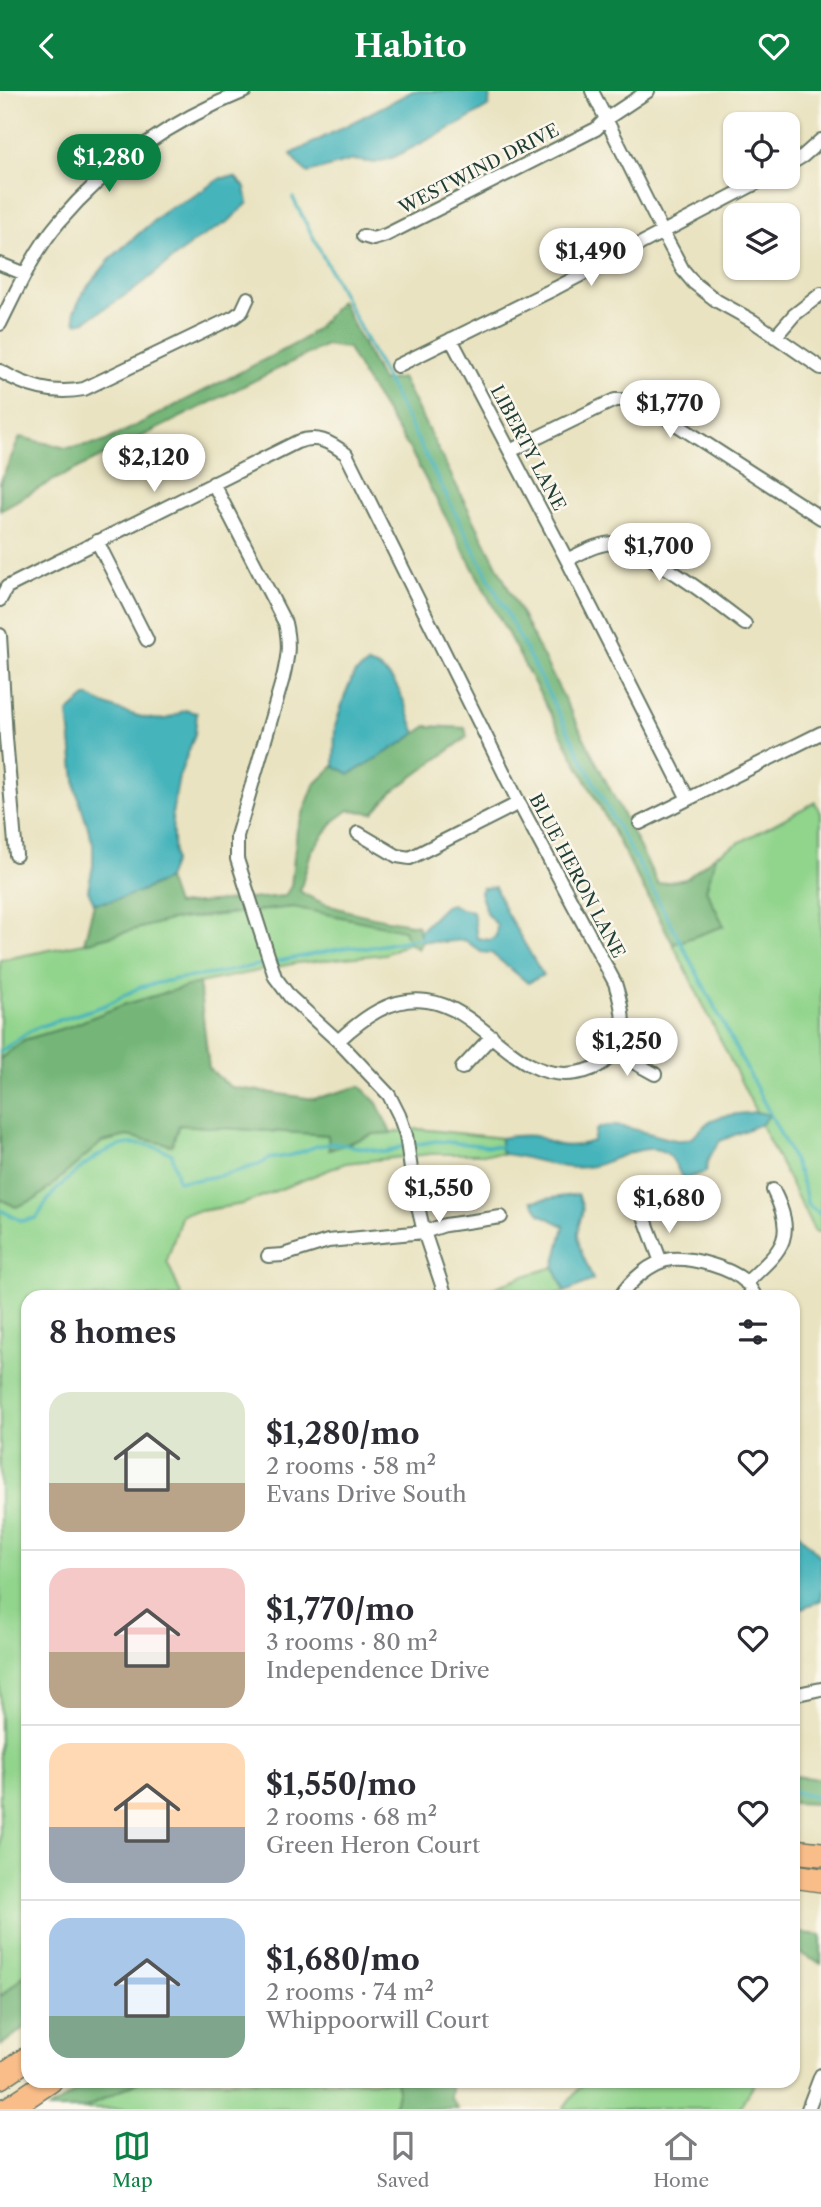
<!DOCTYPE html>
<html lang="en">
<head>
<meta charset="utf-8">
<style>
	body { margin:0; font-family:"Libre Caslon Text",serif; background:#f2f2f3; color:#2b2b33; height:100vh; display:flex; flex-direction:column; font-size:26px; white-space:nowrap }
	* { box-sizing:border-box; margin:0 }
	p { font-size:23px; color:#7c7c81 }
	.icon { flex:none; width:38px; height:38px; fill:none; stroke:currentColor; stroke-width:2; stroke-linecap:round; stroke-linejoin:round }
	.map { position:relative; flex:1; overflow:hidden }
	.side { position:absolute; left:21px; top:1199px; width:779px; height:798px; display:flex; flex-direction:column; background:#fff; border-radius:21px; box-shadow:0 2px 5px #0004 }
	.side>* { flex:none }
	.tools { position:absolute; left:723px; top:21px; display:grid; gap:14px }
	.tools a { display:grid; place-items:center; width:77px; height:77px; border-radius:14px; background:#fff; box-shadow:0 2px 5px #0004; font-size:35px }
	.price { position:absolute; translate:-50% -60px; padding:0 16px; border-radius:24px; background:#fff; color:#222; font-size:23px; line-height:46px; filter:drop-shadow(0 2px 4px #0008) }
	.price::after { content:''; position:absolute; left:50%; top:42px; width:21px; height:16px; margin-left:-10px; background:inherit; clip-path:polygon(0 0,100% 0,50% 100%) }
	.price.current { background:#0b8043; color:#fff }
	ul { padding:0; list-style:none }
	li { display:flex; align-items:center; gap:21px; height:175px; padding:0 28px }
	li+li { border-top:2px solid #e1e1e2 }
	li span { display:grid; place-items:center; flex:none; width:196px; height:140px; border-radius:21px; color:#555 }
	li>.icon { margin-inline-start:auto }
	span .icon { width:84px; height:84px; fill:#fffc; stroke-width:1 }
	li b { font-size:30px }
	h2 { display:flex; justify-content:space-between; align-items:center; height:84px; padding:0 28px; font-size:30px }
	header { display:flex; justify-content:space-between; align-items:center; height:91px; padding:0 28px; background:#0b8043; color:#fff; font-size:32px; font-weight:700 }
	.tabs { display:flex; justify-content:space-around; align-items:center; height:98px; border-top:2px solid #e1e1e2; background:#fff; font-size:19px; color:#7c7c81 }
	.tabs a { display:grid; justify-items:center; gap:4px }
	.tabs .current { color:#0b8043 }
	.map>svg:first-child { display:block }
	.green { fill:#91d48c; stroke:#588860; stroke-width:2 }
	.forest { fill:#74b678; stroke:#4a7a56; stroke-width:2 }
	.water { fill:#44b4bb; stroke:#327878; stroke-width:2 }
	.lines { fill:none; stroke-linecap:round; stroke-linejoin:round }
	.stream { stroke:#44b4bb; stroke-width:3.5 }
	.street-casing { stroke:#667765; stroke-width:16 }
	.highway-casing { stroke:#667765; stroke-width:26 }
	.street { stroke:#fff; stroke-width:12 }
	.highway { stroke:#f8bd89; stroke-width:23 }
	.labels { text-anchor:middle; stroke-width:5; stroke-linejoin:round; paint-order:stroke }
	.street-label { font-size:18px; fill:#1f3d34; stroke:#fbf7ec }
</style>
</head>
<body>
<header><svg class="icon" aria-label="back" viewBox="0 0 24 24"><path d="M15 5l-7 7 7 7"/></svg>Habito<svg class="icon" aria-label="heart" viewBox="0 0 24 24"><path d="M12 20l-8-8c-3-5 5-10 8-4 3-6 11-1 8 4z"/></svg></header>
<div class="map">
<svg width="821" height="2018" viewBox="0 0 821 2018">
	<rect width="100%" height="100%" fill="#fbf7ec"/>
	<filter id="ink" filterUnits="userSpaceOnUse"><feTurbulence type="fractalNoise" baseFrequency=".0143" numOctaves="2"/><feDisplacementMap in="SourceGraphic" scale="14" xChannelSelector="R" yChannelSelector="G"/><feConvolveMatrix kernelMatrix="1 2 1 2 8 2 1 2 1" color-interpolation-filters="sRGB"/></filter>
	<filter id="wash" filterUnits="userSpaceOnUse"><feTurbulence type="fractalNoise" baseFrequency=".00686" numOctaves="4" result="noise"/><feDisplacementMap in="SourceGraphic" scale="28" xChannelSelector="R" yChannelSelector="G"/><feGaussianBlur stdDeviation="1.57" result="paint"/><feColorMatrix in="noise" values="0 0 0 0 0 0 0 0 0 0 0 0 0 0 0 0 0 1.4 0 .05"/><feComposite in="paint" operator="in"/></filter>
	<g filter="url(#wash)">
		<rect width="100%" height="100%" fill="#e9e3c1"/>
		<path class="green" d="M815,711L821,722V1141H815L761,1034L769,1024L756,1021L673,853L724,835L706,799L716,764Z
			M293,816L404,839L409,852L385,863L297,872L199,892L123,914L71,935L24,949L0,968V869L84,852L170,829Z
			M178,1034L328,1044L330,1059L374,1043L420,1038L501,1047L500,1056L503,1063H431L346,1072L243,1113L182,1123L167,1170L182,1206H28V1881L0,1906V1108L16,1116L36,1108L102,1051L127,1045L171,1054Z
			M554,1176L565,1201L548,1206H472L518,1187Z
			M139,1990H396L398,1998L393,2018H84Z
			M585,1990H756L739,2018H563Z"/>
		<path class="forest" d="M341,210L382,290L402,287L658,793L686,788L716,764L706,799L724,835L673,853L410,359L363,285L348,257L326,254L56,388L0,419V392L20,346L66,357L104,351L299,251L318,236Z
			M427,635L465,637L467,646L391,702L373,722L349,719L334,730L311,761L300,800C325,818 385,829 417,834L422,850L418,858L409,852L404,839L293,816L170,829L84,852L94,812C121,810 144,799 167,788L176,814L285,805L291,795L297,738L314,694L334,675L350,683L402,652Z
			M199,892L209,978L231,996L314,1008L360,995L377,1012L391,1042L374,1043L329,1059L328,1044L179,1034L172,1054L127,1045L102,1051L36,1108L16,1116L0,1108V968L24,949L71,935L123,914Z
			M793,1685L821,1688V1713L793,1712Z
			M793,1841L821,1844V1873L793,1859Z
			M28,1881V1934L0,1955V1906Z
			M92,1990H139L84,2018H49Z
			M396,1990H452L450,2006L458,2018H393L398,1998Z"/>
		<path class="water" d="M413,0H490L489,15L461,32L394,66L375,72L353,69L308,82L298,73L291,63Z
			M235,86L245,96L248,112L229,130L195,150L138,196L85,230L76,232L74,221L84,200L111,167L167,118L191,107L221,87Z
			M368,573C400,581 404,615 416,642L402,652L350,683L334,675L335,636L345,604L354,583Z
			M86,606H90C106,615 146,631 165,628C171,627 179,622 185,619L197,622L195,643L179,686L172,723L174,770L167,788C144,799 121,810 94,812L88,799L93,775V753L76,699L68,621Z
			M495,796L506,821L543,884L528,892L491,862L481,861L465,849L444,851L422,850L419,841L445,815L451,813L461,818L473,820L477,847L490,849L496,845L497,834L487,823L480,801L482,797Z
			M756,1021L770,1024L761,1033L720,1050L708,1068L706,1081L684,1088C677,1081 675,1067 666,1062C645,1049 613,1071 593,1075C560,1082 537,1066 503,1063L500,1056L501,1047C513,1045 527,1043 539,1046C546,1048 543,1049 549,1051C563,1057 579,1055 593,1050L596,1039C613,1026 656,1047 676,1049C698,1051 698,1036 712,1029C724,1023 742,1023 756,1021Z
			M578,1103C588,1126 579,1121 578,1141C577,1159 588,1173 593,1189L565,1201L554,1176L564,1135L540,1123L532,1110Z
			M793,1431L798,1442L821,1466V1509L793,1521Z"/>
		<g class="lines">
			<path class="stream" d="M293,107L612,726C663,815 709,905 756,996C771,1027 804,1080 807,1113L821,1124
				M0,961L25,943L38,936L106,914L140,896L176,888L214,883L349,856L366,857L421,847
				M412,1054L436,1050L500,1056
				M0,1119L22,1130L37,1127C50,1103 59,1095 80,1078C110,1053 135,1044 172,1063L178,1090L196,1089L227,1083L261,1073L268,1068L292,1064L317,1055L334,1052L386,1061L404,1055
				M793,1701L821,1707"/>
		</g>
	</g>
	<g filter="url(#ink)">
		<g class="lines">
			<g class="street-casing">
				<path id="street" d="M592,0L662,140L683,179L694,192L717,210L753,230L821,277
					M788,74L803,65L821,49
					M363,145L373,148L386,144L596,38L606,28L648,0
					M0,173L25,183
					M0,233C17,199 34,160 59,131C109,72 173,29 245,0
					M775,246L794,224L821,203
					M451,248L567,469L688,708
					M397,275L556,197L768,86
					M0,280C27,296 53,304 84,298L234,226L242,220L248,207
					M510,360L604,314L615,309H625L639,313L668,328L821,427
					M213,392L285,532C290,554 288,565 283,587L237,745V768L275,886L290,906L338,950L389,1004L399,1024L406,1044L414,1099L424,1141L446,1206
					M97,450L147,549
					M567,469C583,461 599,451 618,452C625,452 631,457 637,460C676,480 711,507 745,533
					M0,509L7,496L297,351C317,344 329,350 346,363L519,712L615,892C623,917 630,946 609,967C600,976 589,980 576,982C514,992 485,918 427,910C391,905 363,927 338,950
					M0,544L6,647L16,764
					M640,732L821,642
					M358,742L397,765L410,767L519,712
					M615,961L655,983
					M462,977L492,945
					M645,1128L661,1171
					M268,1165L283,1164L328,1150L424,1141L445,1134L501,1126
					M746,1192C781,1159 798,1148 773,1099
					M620,1206C630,1190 651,1171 671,1168C692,1166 732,1177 747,1192C750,1196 753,1202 756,1206
					M793,1604L821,1598
					M808,2018L821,1984"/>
			</g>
			<g class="highway-casing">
				<path id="highway" d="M793,1760L821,1763
					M793,1785L821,1789
					M0,1986L28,1967
					M8,2018L50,1990"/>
			</g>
			<use href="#street" class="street"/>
			<use href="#highway" class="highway"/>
		</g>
	</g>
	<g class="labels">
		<g class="street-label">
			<text transform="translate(479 78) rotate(-27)" y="6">WESTWIND DRIVE</text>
			<text transform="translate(528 357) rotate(62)" y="6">LIBERTY LANE</text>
			<text transform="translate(577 785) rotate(62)" y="6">BLUE HERON LANE</text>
		</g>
	</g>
</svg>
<div class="tools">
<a><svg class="icon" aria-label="locate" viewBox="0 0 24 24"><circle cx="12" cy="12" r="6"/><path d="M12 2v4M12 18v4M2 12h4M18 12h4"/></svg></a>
<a><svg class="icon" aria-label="layers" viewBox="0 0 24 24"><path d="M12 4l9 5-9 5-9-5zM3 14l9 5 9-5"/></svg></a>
</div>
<b class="price current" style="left:109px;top:103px">$1,280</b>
<b class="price" style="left:591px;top:197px">$1,490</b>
<b class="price" style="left:670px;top:349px">$1,770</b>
<b class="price" style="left:154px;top:403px">$2,120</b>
<b class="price" style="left:659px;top:492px">$1,700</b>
<b class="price" style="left:627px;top:987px">$1,250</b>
<b class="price" style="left:439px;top:1134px">$1,550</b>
<b class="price" style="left:669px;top:1144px">$1,680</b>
<section class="side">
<h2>8 homes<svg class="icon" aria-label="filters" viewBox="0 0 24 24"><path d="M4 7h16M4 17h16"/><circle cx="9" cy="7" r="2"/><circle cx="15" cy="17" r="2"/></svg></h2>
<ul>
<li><span style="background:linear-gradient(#dfe7d0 65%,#b9a48a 0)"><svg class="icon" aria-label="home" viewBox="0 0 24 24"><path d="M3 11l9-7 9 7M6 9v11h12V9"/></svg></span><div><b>$1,280/mo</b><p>2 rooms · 58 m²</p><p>Evans Drive South</p></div><svg class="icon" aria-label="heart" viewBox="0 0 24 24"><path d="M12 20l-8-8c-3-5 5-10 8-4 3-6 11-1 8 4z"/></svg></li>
<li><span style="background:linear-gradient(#f6c9c9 60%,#b9a48a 0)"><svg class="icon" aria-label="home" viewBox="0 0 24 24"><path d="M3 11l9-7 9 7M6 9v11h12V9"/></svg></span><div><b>$1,770/mo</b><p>3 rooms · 80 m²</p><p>Independence Drive</p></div><svg class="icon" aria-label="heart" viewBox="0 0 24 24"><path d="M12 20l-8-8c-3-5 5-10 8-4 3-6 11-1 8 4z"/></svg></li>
<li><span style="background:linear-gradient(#ffd9b3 60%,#9aa5b1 0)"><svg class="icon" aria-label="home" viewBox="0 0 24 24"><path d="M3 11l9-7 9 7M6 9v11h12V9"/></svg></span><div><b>$1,550/mo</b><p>2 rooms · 68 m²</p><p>Green Heron Court</p></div><svg class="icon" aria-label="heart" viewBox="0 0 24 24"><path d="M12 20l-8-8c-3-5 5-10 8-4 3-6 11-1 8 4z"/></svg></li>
<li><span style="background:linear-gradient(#a9c7e8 70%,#7fa58c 0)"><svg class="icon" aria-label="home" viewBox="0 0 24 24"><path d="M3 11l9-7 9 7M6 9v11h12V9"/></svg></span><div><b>$1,680/mo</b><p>2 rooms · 74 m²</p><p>Whippoorwill Court</p></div><svg class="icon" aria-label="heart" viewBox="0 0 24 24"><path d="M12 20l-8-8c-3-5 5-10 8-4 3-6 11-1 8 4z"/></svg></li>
</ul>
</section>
</div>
<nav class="tabs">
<a class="current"><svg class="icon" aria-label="map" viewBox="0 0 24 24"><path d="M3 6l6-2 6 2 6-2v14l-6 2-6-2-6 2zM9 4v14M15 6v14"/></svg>Map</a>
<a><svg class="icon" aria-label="saved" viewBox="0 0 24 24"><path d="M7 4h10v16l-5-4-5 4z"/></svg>Saved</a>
<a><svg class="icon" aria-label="home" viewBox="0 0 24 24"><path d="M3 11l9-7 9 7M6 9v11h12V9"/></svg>Home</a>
</nav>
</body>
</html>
